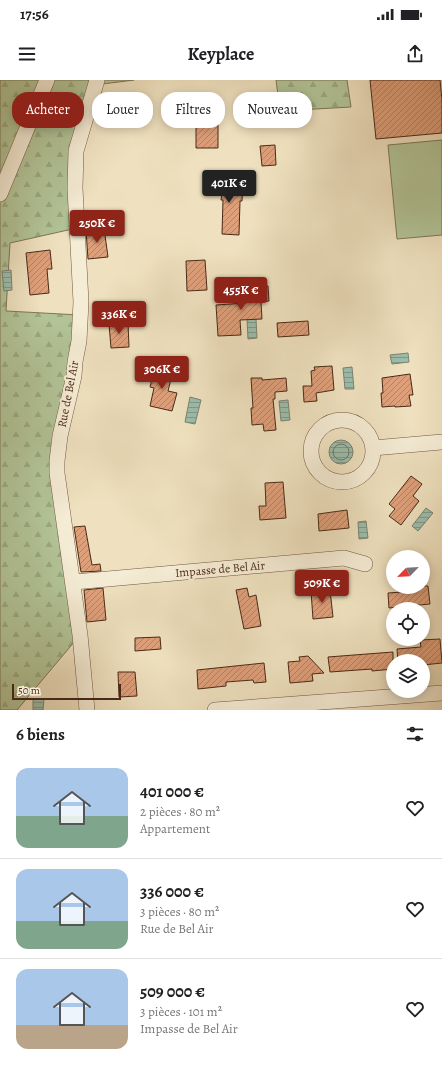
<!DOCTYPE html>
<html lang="fr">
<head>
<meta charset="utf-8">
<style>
	body { margin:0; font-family:Alegreya,serif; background:#f2f2f2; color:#202124; height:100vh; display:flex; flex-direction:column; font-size:15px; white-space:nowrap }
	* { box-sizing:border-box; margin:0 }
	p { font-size:13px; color:#757577 }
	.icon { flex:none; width:22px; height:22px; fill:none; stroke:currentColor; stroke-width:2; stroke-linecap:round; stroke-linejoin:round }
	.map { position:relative; height:630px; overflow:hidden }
	.panel { display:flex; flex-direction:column; background:#fff; flex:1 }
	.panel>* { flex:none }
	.top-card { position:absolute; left:12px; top:12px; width:418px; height:36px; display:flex; gap:8px }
	.needle { width:26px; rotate:245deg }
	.tools { position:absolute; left:386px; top:470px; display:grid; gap:8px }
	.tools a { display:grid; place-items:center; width:44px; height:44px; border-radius:50%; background:#fff; box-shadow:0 2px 10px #0003; font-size:20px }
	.scale { position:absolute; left:12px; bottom:10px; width:109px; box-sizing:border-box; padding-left:4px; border:2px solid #4a2918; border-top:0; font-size:11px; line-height:14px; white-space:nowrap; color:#4a2918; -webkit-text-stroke:3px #f5ecd5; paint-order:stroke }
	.price { position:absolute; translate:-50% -34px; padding:0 9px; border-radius:4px; background:#8f2418; color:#fff; font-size:13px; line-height:26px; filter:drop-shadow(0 1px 2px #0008) }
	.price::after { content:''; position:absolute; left:50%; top:24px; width:12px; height:9px; margin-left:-6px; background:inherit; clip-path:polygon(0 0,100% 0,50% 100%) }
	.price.on { background:#222; color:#fff }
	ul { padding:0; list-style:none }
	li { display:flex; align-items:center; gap:12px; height:100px; padding:0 16px }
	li+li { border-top:1px solid #e0e0e0 }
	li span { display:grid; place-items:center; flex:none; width:112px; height:80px; border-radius:12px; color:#555 }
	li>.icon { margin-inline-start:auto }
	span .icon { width:48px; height:48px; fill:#fffc; stroke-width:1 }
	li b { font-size:17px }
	h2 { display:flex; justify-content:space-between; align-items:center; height:48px; padding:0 16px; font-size:17px }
	.pill { padding:0 14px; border-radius:16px; background:#fff; box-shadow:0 2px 10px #0003; font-size:14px; line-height:36px }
	.pill.on { background:#8f2418; color:#fff }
	.status { display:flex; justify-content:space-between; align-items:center; height:28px; padding:0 20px; background:#fff; direction:ltr }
	.status svg { height:11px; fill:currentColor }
	header { display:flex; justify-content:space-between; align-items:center; height:52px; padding:0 16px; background:#fff; font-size:18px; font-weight:700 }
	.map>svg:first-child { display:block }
	.forest { fill:url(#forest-firs); stroke:#7e7658 }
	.pitch { fill:#b2c497; stroke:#7e7658 }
	.water { fill:url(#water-rules); stroke:#7b8271 }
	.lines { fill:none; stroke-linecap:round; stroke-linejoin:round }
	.shore { stroke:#727462; stroke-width:1 }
	.building { fill:url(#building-hatch); stroke:#4a2918 }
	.minor-casing { stroke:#735742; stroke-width:16 }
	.minor { stroke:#f5ecd5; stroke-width:15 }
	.labels { text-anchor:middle; stroke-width:4; stroke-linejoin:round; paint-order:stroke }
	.street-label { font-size:12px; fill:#4a2918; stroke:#f5ecd5 }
</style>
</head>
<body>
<div class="status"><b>17:56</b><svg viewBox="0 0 49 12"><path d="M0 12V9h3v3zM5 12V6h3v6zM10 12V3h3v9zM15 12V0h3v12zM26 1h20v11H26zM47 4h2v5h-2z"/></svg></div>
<header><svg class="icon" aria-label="menu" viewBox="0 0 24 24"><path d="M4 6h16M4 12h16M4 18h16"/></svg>Keyplace<svg class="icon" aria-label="share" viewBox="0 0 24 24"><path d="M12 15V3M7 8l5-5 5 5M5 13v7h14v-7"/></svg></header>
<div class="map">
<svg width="442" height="630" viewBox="0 0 442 630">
	<defs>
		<pattern id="forest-firs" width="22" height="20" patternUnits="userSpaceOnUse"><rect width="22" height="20" fill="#b2c497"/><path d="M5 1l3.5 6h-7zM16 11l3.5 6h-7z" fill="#9ba881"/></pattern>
		<pattern id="water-rules" width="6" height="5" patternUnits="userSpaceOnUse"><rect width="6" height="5" fill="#9bbeac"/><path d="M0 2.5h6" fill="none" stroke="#809a8b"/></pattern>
		<pattern id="building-hatch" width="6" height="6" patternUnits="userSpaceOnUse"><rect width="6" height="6" fill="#dea07b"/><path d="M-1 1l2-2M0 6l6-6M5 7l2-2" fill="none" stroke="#b68264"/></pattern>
	</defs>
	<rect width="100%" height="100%" fill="#efe1bf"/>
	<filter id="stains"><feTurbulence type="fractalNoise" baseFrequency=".005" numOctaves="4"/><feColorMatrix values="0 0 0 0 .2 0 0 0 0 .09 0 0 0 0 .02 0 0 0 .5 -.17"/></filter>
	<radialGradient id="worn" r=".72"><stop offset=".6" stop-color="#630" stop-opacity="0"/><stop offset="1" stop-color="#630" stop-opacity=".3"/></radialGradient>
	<path class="forest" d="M0,0H134L95,5L76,71L77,148L10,163L6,231L80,235L60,356L80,555L17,630H0Z
		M276,0H347L351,27L280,31Z"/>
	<path class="pitch" d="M442,60V155L397,159L388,65Z"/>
	<path class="water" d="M11,190L12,210L4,211L2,191Z
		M247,239H256L257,258L248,259Z
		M408,273L409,282L392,284L390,275Z
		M352,287L354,309H345L343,288Z
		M190,317L201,320L195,344L185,342Z
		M288,320L290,340L281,341L279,321Z
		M329 372a12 12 0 1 1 24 0a12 12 0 1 1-24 0Z
		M426,428L433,433L418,451L412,446Z
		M366,441L368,458L359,459L358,442Z
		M33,619H44L43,630H33Z"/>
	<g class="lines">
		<path class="shore" d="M333 372a8 8 0 1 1 16 0a8 8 0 1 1-16 0Z"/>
	</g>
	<path class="building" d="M370,0H440L442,20V53L376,59Z
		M196,21H218V68H196Z
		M275,65L276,85L262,86L260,66Z
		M211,100L243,102L242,121H240L239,155L222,154L223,120H221L222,114L210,113Z
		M104,148L108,177L88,179L86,150Z
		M50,170L52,189H47L49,213L30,215L26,173Z
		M205,180L207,210L187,211L186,181Z
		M268,206L269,221L261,222L262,239L240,240L241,255L218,256L216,225L246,223L245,207Z
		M308,241L309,255L278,257L277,243Z
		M128,243L129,267L111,268L109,244Z
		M332,286L334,310L316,313L317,321L304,322L303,306H312L311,291L315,290L314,287Z
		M155,287L173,291L168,311L177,313L172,331L150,326L154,308L150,307Z
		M410,294L413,315H409L411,326L395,327V326L382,327L381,313H383L382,298Z
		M251,298H262V300L286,298L287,311L275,312V319H273L276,350L264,351L263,344L252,345L251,328H253Z
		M411,396L422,404L413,416L419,421L401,445L389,436L395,429L389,424Z
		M283,402L286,438L260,440L259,426H266L265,403Z
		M347,430L349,448L319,451L318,434Z
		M85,446L92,485L100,484L101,491L81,492L74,447Z
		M423,506H428L430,524L389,528L388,513L402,512V508Z
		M103,508L106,540L87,542L84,510Z
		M247,508L249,517L256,515L261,546L244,549L236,510Z
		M330,510L333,537L313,539L311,511Z
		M160,557L161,569L135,571V558Z
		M440,559L442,583L423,585V581H398L397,569L421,567L420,560Z
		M393,572V589L372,591V589L330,592L328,577Z
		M308,576L324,593L312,594L313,601L290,603L288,582L300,581L299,577Z
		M264,583L266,602L254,603L253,600L226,602V606L198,609L197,590Z
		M118,592H135L137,616L119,617Z"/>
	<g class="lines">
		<g class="minor-casing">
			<path id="minor" d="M0,114L47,0
				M311 371a31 31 0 1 1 62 0a31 31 0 1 1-62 0Z
				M373,368L442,362
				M74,502L344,478L365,484
				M87,630L80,555L57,393V381L60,356L74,296L75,282L79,261L81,222L75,108L76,71L97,0
				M215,630L442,613"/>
		</g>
		<use href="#minor" class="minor"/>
	</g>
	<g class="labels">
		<g class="street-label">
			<text transform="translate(68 314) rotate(-79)" y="4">Rue de Bel Air</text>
			<text transform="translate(220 489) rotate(-5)" y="4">Impasse de Bel Air</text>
		</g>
	</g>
	<rect width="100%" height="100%" filter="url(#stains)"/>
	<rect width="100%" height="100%" fill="url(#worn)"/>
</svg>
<div class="tools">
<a><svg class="needle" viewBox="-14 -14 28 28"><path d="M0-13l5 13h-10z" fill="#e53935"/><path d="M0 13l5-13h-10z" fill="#757577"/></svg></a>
<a><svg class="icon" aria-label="locate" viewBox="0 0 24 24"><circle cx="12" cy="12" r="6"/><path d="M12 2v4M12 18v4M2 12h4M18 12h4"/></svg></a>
<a><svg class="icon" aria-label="layers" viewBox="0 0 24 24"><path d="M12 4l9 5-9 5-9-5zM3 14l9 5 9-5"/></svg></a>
</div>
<div class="scale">50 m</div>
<b class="price on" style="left:229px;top:124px">401K €</b>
<b class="price" style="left:97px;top:164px">250K €</b>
<b class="price" style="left:241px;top:231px">455K €</b>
<b class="price" style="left:119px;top:255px">336K €</b>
<b class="price" style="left:162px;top:310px">306K €</b>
<b class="price" style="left:322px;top:524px">509K €</b>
<div class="top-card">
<a class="pill on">Acheter</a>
<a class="pill">Louer</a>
<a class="pill">Filtres</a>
<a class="pill">Nouveau</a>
</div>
</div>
<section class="panel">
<h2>6 biens<svg class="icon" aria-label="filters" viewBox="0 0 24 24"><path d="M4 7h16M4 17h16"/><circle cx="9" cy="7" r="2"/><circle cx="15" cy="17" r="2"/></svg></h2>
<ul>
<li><span style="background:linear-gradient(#a9c7e8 60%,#7fa58c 0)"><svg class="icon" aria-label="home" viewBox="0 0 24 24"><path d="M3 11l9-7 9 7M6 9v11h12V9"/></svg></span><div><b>401 000 €</b><p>2 pièces · 80 m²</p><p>Appartement</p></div><svg class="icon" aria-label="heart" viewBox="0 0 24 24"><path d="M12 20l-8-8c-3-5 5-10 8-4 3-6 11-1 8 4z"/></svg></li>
<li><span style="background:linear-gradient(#a9c7e8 65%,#7fa58c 0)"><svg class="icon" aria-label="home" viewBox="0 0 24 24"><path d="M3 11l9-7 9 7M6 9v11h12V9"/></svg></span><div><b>336 000 €</b><p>3 pièces · 80 m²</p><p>Rue de Bel Air</p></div><svg class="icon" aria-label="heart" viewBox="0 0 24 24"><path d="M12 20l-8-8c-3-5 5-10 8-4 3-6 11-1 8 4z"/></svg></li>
<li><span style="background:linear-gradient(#a9c7e8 70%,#b9a48a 0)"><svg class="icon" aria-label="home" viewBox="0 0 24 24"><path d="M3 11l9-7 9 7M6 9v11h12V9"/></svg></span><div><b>509 000 €</b><p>3 pièces · 101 m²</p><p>Impasse de Bel Air</p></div><svg class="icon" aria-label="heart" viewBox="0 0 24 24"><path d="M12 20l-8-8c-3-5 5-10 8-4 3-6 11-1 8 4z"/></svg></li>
</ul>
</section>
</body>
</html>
